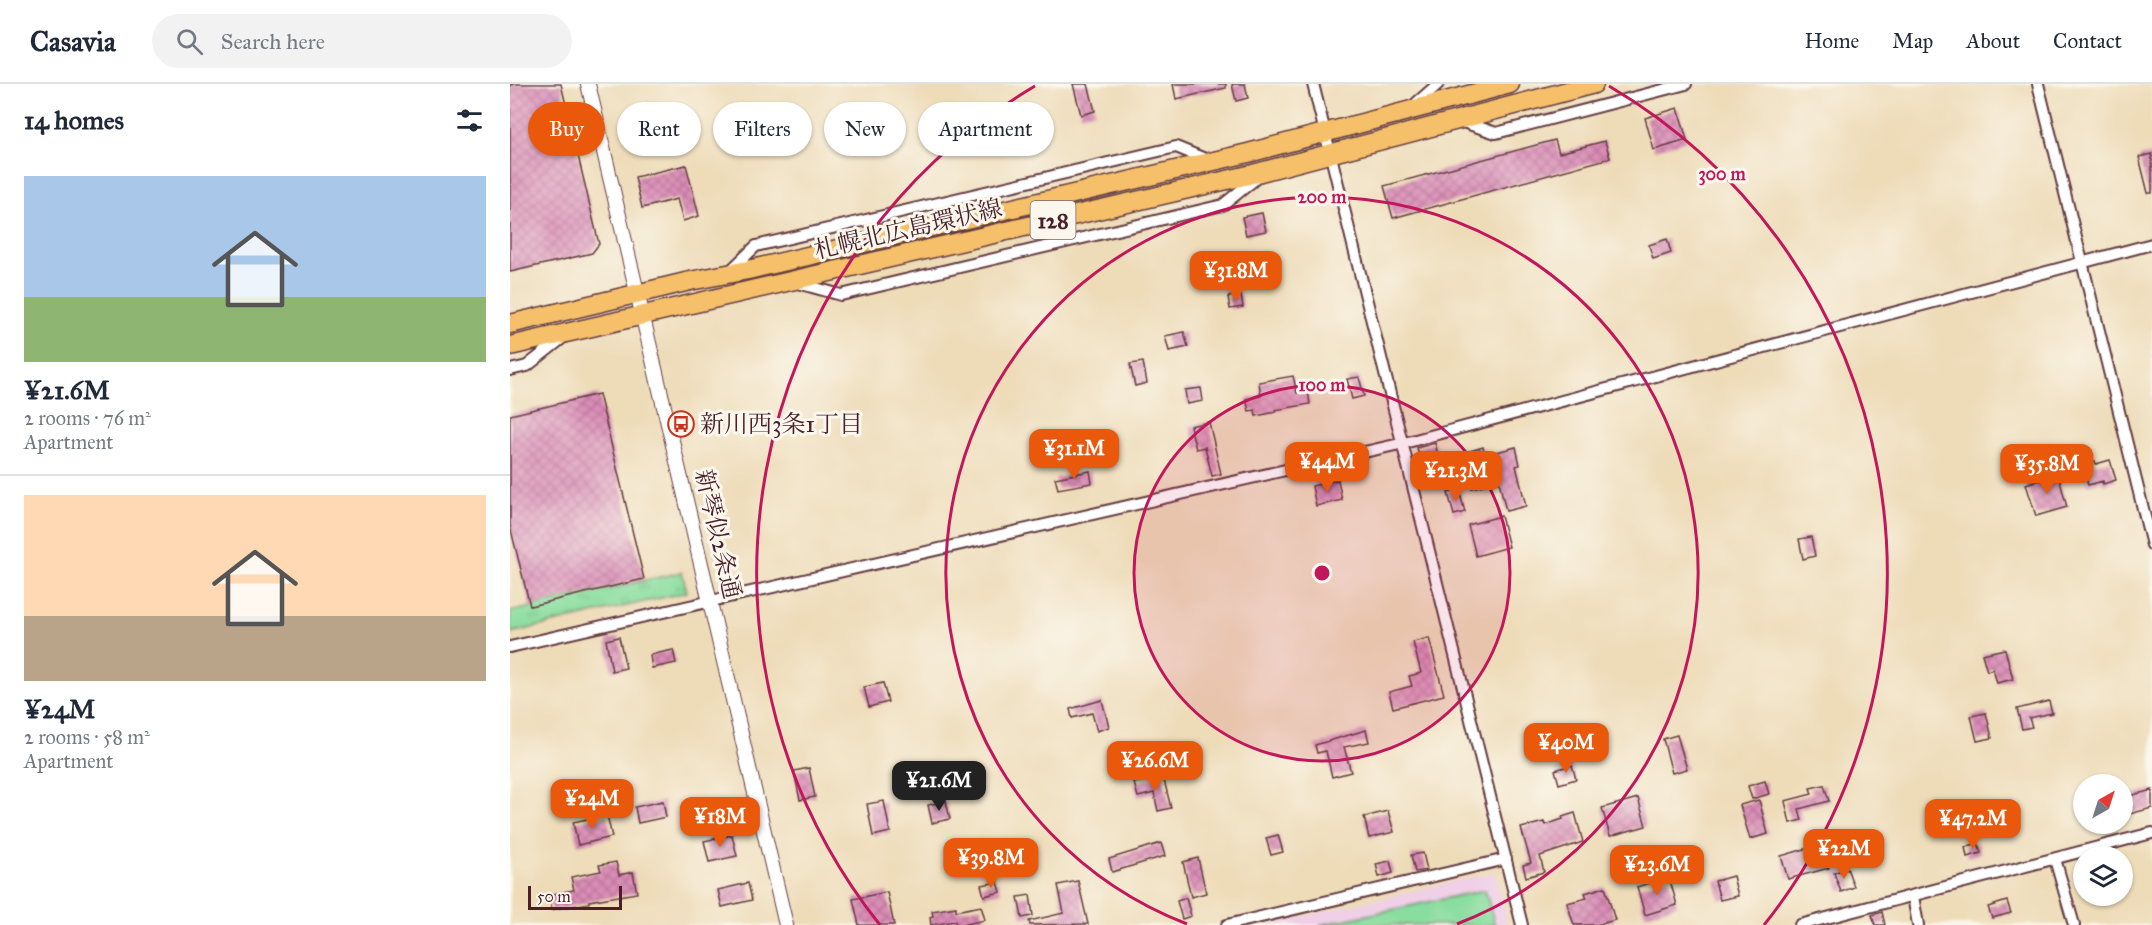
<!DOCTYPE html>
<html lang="en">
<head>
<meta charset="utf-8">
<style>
	body { margin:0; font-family:"IM FELL Great Primer","Noto Serif JP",serif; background:#f2f2f3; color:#1f2937; height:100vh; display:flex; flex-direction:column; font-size:22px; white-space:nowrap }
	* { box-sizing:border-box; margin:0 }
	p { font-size:20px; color:#747a83 }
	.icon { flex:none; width:33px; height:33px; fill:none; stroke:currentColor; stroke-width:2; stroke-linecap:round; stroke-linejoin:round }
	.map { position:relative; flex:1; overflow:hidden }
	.panel { display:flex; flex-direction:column; background:#fff; width:510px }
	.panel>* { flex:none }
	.hud { position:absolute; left:18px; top:18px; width:570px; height:54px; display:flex; gap:12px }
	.needle { width:39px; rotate:39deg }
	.controls { position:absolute; left:1563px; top:690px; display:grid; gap:12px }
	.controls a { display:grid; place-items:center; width:60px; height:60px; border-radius:50%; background:#fff; box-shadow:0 2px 4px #0004; font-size:30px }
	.scale { position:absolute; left:18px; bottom:15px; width:94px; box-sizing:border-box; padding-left:6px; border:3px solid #4a1f2b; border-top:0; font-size:16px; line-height:21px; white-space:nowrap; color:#4a1f2b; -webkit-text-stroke:4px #fbf7ec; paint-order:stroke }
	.price { position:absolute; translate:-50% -51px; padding:0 14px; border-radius:12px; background:#ea580c; color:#fff; font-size:20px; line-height:39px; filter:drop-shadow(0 2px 3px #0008) }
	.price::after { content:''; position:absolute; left:50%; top:36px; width:18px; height:14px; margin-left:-9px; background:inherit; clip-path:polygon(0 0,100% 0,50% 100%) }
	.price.on { background:#222; color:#fff }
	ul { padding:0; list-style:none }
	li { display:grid; align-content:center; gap:12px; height:318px; padding:0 24px }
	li+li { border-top:2px solid #e0e1e3 }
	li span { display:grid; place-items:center; height:186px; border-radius:0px; color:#555 }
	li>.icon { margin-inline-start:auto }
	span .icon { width:108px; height:108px; fill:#fffc; stroke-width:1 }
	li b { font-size:26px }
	h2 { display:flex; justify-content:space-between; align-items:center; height:72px; padding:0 24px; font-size:26px }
	.chip { padding:0 21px; border-radius:27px; background:#fff; box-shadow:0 2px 4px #0004; font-size:21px; line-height:54px }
	.chip.on { background:#ea580c; color:#fff }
	header { display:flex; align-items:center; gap:36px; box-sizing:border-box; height:84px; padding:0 30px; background:#fff; border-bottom:2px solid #e0e1e3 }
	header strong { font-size:28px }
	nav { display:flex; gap:33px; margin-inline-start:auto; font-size:21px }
	.search { width:420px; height:54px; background:#f2f2f3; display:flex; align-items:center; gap:15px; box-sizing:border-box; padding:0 21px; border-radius:33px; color:#747a83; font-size:22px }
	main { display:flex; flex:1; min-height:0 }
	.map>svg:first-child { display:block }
	.built { fill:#efd0e7 }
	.grass { fill:#89dd9f; stroke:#6a7e65; stroke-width:1.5 }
	.park { fill:url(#park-tufts); stroke:#6a7e65; stroke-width:1.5 }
	.building { fill:url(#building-cross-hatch) }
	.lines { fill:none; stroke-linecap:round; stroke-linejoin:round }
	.minor-casing { stroke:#633b40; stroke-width:14 }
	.tertiary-casing { stroke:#633b40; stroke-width:16 }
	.primary-casing { stroke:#633b40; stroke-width:21 }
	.minor { stroke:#fff; stroke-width:10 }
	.tertiary { stroke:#fff; stroke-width:14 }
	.primary { stroke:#f6c06b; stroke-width:18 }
	.ring { fill:none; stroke:#c2185b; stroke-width:3 }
	.labels { text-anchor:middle; stroke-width:6; stroke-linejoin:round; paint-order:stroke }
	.shield { fill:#fbf7ec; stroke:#7f6065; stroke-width:1.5 }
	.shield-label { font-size:22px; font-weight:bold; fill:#4a1f2b }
	.street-label { font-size:24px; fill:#4a1f2b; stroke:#fbf7ec }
	.poi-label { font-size:24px; fill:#4a1f2b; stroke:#fbf7ec; text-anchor:start }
	.centre { fill:#c2185b; stroke:#fbf7ec; stroke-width:3 }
	.ring-label { font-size:18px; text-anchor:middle; font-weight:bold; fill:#c2185b; stroke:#fbf7ec; stroke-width:6; stroke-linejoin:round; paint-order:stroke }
</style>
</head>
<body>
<header>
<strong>Casavia</strong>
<div class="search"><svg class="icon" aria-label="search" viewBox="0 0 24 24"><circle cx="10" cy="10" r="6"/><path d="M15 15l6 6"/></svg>Search here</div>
<nav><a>Home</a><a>Map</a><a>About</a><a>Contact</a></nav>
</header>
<main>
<section class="panel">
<h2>14 homes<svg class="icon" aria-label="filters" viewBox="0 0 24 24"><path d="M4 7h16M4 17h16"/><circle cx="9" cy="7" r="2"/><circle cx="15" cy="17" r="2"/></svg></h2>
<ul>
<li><span style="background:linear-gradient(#a9c7e8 65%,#8fb573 0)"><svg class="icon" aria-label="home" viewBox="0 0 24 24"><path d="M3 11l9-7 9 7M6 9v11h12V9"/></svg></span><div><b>¥21.6M</b><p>2 rooms · 76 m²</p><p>Apartment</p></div></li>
<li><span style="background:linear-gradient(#ffd9b3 65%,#b9a48a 0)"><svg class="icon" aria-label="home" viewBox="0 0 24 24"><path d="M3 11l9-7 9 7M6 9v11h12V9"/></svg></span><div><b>¥24M</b><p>2 rooms · 58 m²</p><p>Apartment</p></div></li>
</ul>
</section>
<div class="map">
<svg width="1642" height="841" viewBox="0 0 1642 841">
	<defs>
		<pattern id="park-tufts" width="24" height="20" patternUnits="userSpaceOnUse" patternTransform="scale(1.5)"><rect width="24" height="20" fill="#89dd9f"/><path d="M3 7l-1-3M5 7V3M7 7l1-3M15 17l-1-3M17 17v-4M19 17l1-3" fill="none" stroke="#78bd89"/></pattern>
		<pattern id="building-cross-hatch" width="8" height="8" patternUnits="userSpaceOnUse" patternTransform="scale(1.5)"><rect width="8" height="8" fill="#db8db7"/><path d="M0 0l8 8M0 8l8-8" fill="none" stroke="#b47395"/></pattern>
	</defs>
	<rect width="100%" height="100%" fill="#fbf7ec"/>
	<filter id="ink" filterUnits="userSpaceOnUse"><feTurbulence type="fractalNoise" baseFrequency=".0167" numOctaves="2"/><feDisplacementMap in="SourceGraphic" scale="12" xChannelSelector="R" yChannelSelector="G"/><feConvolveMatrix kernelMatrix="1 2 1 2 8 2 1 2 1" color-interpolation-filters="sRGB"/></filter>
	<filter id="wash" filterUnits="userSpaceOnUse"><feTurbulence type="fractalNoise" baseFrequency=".008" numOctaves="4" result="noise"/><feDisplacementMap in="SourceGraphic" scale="24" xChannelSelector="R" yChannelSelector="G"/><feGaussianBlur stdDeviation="1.35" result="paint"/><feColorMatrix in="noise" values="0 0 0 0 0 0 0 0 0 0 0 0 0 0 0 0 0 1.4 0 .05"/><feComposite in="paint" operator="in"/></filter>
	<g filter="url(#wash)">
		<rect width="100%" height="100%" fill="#eedcb9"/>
		<path class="built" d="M985,788L998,841H756Z"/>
		<path class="grass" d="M975,806L985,841H810Z"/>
		<path class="park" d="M172,488L177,508L0,549V528Z"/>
		<g id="blocks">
			<path class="building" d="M6,0H51L89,160L82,169L0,188V1Z
				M563,0H578L585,27L571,31Z
				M663,0H716V4L666,15Z
				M722,0H735L738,14L726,17Z
				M1168,24L1177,56L1144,66L1135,34Z
				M1045,56L1049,69L1095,57L1100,74L883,134L874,102Z
				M1642,70V109H1638L1629,73Z
				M176,81L189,132L173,137L167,115L132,124L125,93Z
				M752,129L756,147L736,151L732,133Z
				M1157,155L1161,169L1143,175L1139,161Z
				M731,211L733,223L720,225L718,213Z
				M674,248L678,263L659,267L655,252Z
				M633,278L637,299L625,302L620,280Z
				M783,292L787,309L798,307L800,320L765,326L766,328L746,332L745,326L739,327L736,315L751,312L749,298Z
				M849,293L854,312L842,315L837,295Z
				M691,304L693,317L677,320L675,306Z
				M89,310L134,495L20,522L0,442V331Z
				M699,338L711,390L702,392L695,363L686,365L680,342Z
				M925,359L930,379L912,384L907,364Z
				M973,363L975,371L1006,363L1010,381L1006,382L1016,422L996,427L989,397L962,404L953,369Z
				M1600,376L1606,396L1593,400V397L1578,401L1572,380L1585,377L1586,380Z
				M580,387L582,399L548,405L545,394Z
				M1548,390L1557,423L1526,432L1516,400Z
				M828,396L832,416L806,422L802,402Z
				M949,406L955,428L944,431L938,409Z
				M991,432L999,463L966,472L958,441Z
				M1301,453L1305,472L1293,475L1289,455Z
				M109,553L116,584L102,587L96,556Z
				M919,554L934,611L883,624L879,608L902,602L899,592L911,589L903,558Z
				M1495,565L1503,595L1487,599L1483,585L1477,587L1472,570Z
				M163,566L166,579L142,584L140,571Z
				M373,599L378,618L359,623L354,603Z
				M592,616L599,643L587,647L582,629L562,634L560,625Z
				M1539,617L1542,629L1519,634L1522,643L1512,645L1507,625Z
				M1476,629L1482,654L1467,657L1461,632Z
				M856,646L859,658L834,663L841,688L822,693L816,667L807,669L805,661Z
				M1167,651L1177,685L1162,689L1153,655Z
				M1062,681L1066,695L1049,700L1045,686Z
				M299,684L305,713L290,716L284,687Z
				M653,692L661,724L648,727L644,709L628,713L624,699Z
				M1255,697L1259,710L1242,715L1238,702Z
				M1314,701L1319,717L1289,725L1292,736L1280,739L1275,717L1302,710L1300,704Z
				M1642,706V724L1612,732V714Z
				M1128,714L1136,742L1100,752L1092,724Z
				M1249,716L1258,750L1240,755L1230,721Z
				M153,717L156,733L128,739L125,723Z
				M374,717L380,748L363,752L357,720Z
				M436,717L440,735L422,739L418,721Z
				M878,727L884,748L859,754L854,733Z
				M1065,729L1073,758L1030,772L1034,788L1016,793L1013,781L1021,779L1011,744L1034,738L1035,741L1053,735L1052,733Z
				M97,731L102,753L68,761L63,738Z
				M222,751L227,772L199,778L194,757Z
				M768,751L773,768L761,771L756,754Z
				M651,759L655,772L602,788L599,775Z
				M1468,759L1471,769L1457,773L1455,763Z
				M1312,760L1319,784L1278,795L1271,772Z
				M913,769L917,786L905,788L901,771Z
				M688,774L696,809L681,813L673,778Z
				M880,777L883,789L869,793L866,780Z
				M106,778L109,791L123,788L127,809L79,817V819L42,826L39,811L64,806L61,793L91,787L89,781Z
				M1337,784L1344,803L1331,808L1324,789Z
				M1223,792L1228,812L1210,816L1205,797Z
				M1159,793L1167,821L1135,831L1127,803Z
				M568,797L578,840L520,841L519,837L554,829L548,801Z
				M488,798L491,808L474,812L471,801Z
				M238,799L242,816L212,823L208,806Z
				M1095,803L1105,836L1087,841H1064L1057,819L1077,814L1075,809Z
				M377,808L384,841H349L343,815Z
				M520,811L523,832L512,834L508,813Z
				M676,814L681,832L672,835L667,817Z
				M1497,817L1501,829L1482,834L1478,823Z
				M471,822L475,836L452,841H446L445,837L421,841L420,833L423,832L422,827L446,823V827Z
				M1372,828L1375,841H1365L1362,831Z"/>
		</g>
	</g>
	<g filter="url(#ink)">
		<use href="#blocks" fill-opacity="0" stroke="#633b40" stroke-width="1.5"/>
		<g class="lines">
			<g class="minor-casing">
				<path id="minor" d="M803,0L1012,841
					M1528,0L1642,461
					M902,23L928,0
					M950,37L986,49L1176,0
					M219,188L246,162L666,63L700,77
					M284,198L331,211L713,121L750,91
					M0,286L17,282L55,252
					M0,563L894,359L1642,160
					M1545,775L1564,841
					M1403,812L1408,841
					M717,841L996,775
					M1290,841L1642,749"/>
			</g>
			<g class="tertiary-casing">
				<path id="tertiary" d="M78,0L276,841"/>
			</g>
			<g class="primary-casing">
				<path id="primary" d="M0,240L180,197L238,186L738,69L1000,0
					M0,262L743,90L1084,0"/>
			</g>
			<use href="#minor" class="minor"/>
			<use href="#tertiary" class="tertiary"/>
			<use href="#primary" class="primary"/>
		</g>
	</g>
	<circle cx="812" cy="489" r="188" fill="#c2185b" fill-opacity=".12"/>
	<g class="ring">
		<circle cx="812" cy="489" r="188"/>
		<path d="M677 840A376 376 0 1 1 947 840"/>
		<path d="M370 841A565 565 0 0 1 525 2M1099 2A565 565 0 0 1 1254 841"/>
	</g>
	<defs>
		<g id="bus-ring" transform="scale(1.35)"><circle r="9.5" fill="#fbf7ec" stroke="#c8321e" stroke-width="1.5"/><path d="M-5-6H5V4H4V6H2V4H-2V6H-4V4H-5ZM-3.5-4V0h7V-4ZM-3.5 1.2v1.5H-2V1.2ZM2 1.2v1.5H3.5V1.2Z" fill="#c8321e"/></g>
	</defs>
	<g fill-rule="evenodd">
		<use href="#bus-ring" x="171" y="340"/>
	</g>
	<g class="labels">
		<rect class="shield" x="520.5" y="117" width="45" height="38" rx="4.5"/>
		<g class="shield-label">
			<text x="543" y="144">128</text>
		</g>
		<g class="street-label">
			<text transform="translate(398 145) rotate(-13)" y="8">札幌北広島環状線</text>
			<text transform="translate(208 450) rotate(77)" y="8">新琴似2条通</text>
		</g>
		<g class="poi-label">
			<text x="190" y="348">新川西3条1丁目</text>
		</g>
	</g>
	<circle cx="812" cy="489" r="9" class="centre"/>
	<g class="ring-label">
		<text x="1212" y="96">300 m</text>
		<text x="812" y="119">200 m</text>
		<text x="812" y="307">100 m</text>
	</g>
</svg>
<div class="controls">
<a><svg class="needle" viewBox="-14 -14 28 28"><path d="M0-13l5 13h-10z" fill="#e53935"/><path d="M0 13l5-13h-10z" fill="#747a83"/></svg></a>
<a><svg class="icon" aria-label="layers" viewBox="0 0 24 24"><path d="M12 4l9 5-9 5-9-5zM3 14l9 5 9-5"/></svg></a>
</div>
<div class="scale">50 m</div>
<b class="price" style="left:726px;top:218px">¥31.8M</b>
<b class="price" style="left:564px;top:396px">¥31.1M</b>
<b class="price" style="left:817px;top:409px">¥44M</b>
<b class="price" style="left:1537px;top:411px">¥35.8M</b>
<b class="price" style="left:946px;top:418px">¥21.3M</b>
<b class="price" style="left:1056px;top:690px">¥40M</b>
<b class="price" style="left:645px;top:708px">¥26.6M</b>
<b class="price on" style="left:429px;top:728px">¥21.6M</b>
<b class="price" style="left:82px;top:746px">¥24M</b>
<b class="price" style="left:210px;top:764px">¥18M</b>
<b class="price" style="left:1463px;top:766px">¥47.2M</b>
<b class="price" style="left:1334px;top:796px">¥22M</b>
<b class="price" style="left:481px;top:805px">¥39.8M</b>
<b class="price" style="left:1147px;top:812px">¥23.6M</b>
<div class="hud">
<a class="chip on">Buy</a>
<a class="chip">Rent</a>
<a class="chip">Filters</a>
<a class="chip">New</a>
<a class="chip">Apartment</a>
</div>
</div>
</main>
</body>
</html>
